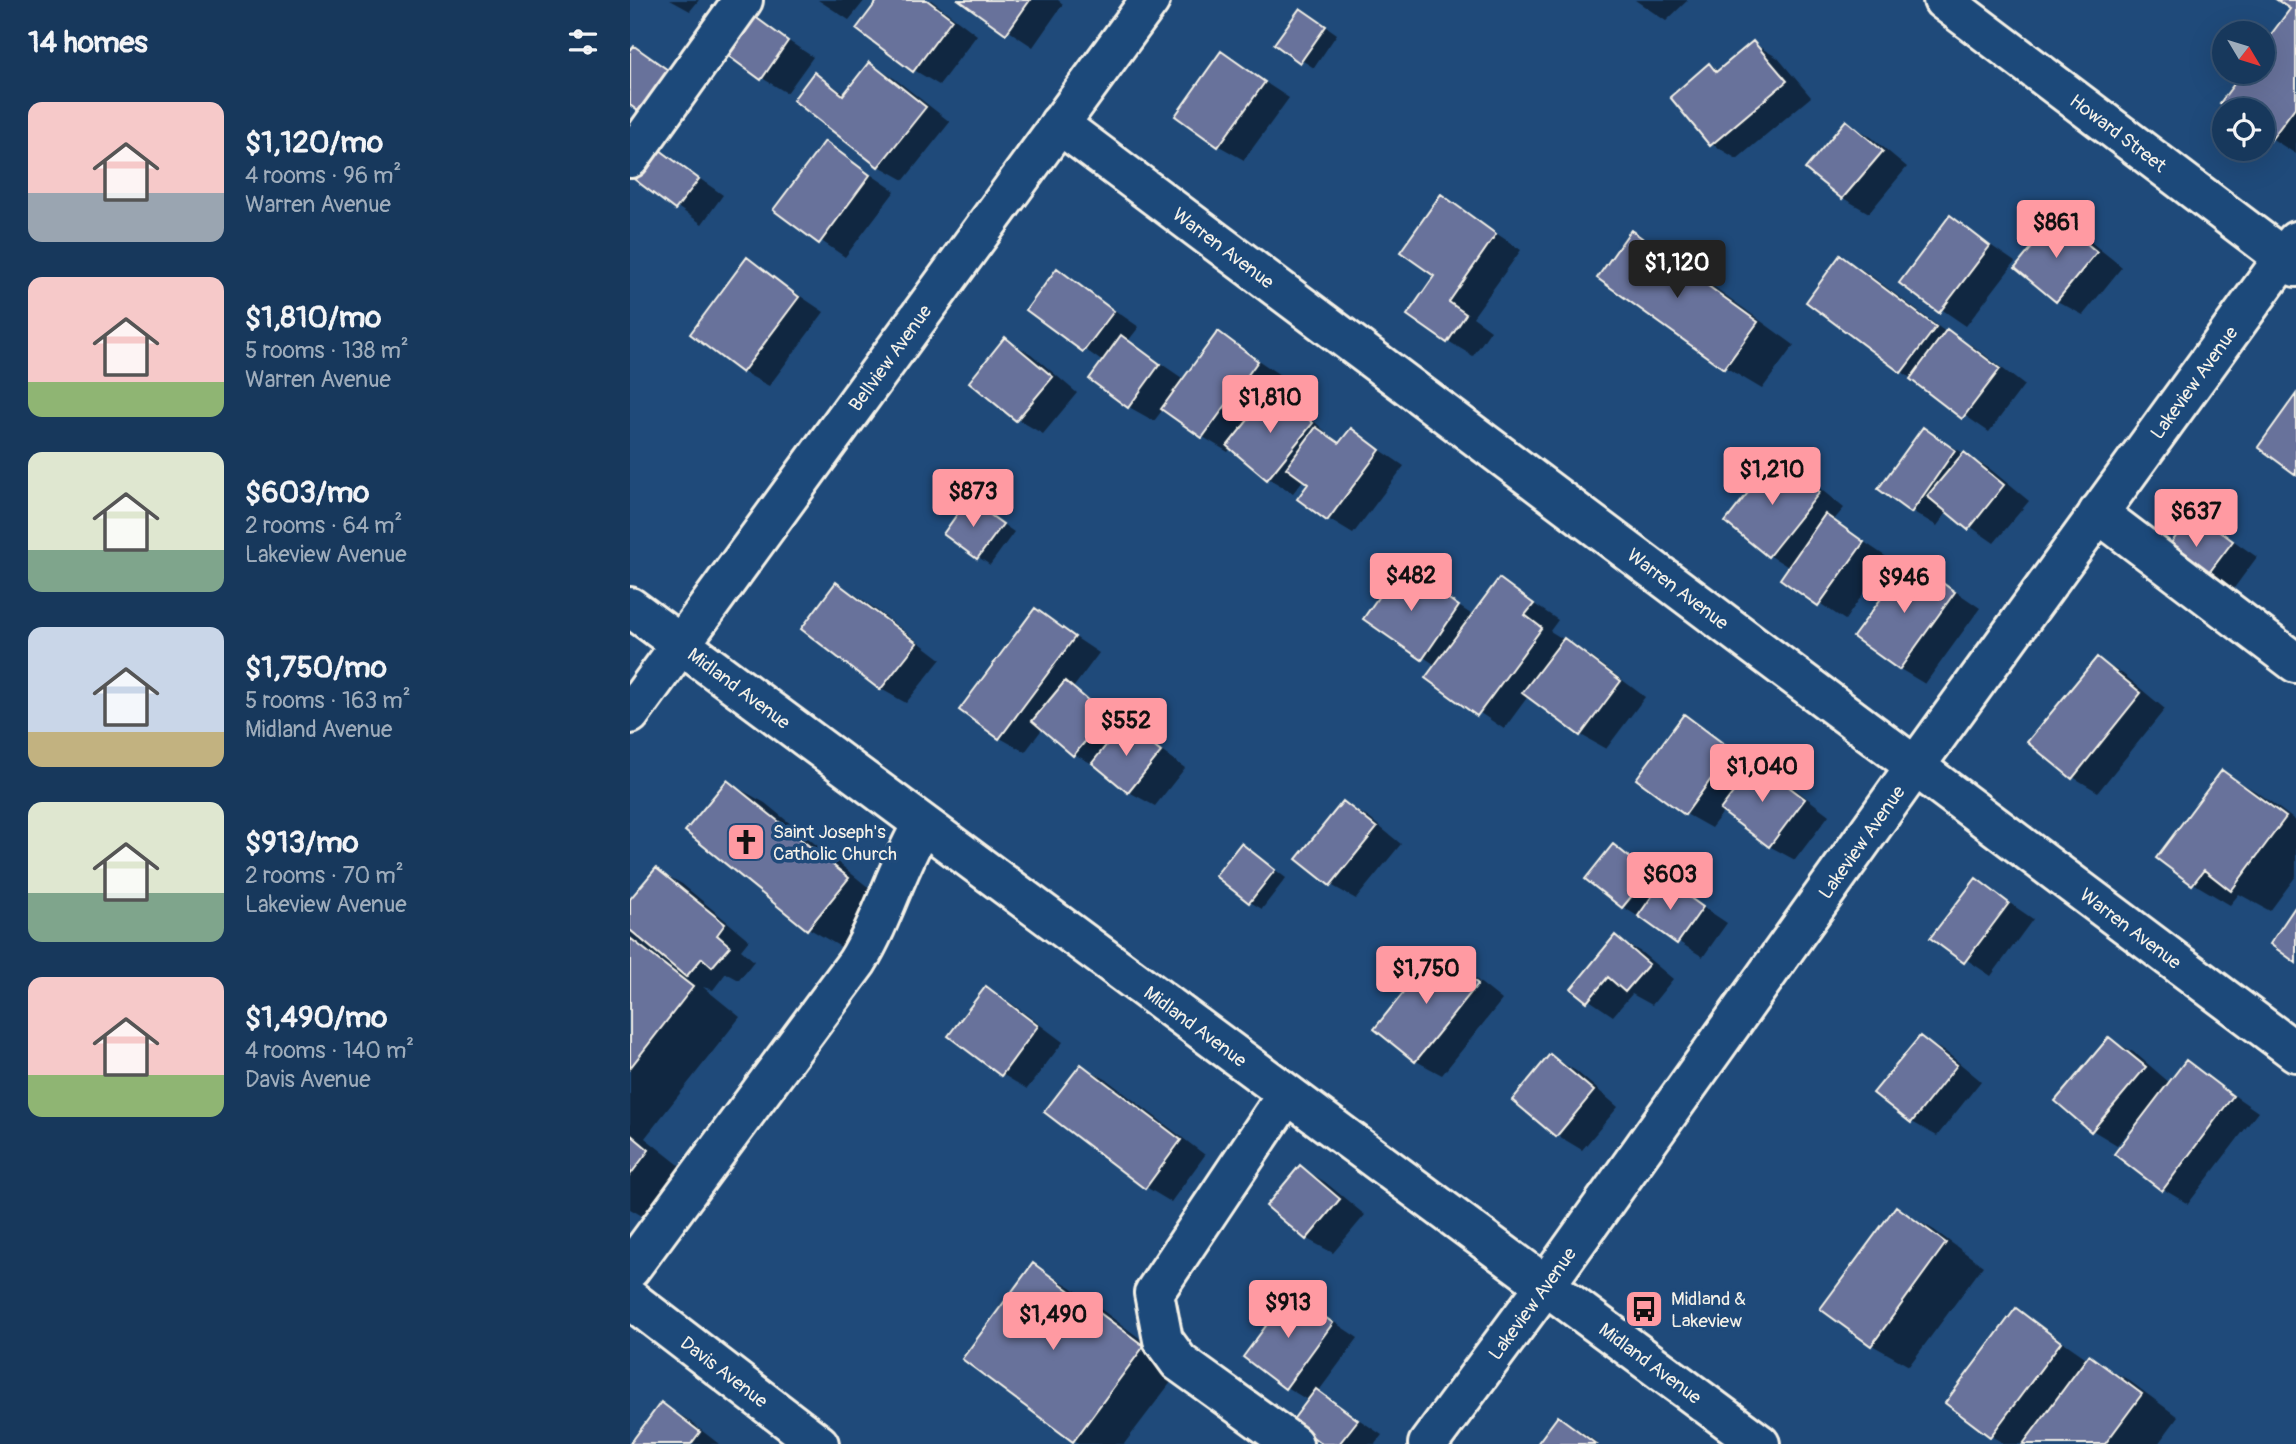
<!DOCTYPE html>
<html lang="en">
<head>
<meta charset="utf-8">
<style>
	body { margin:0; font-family:Pangolin,sans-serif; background:#244365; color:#f1f3f6; height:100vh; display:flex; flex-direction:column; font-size:26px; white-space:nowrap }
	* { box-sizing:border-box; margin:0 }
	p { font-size:23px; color:#9eacbb }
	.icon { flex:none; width:38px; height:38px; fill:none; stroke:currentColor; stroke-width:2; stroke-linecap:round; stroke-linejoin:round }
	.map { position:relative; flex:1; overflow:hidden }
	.drawer { display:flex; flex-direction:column; background:#17385c; width:630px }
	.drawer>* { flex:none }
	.needle { width:46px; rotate:128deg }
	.fabs { position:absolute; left:1582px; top:21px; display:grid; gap:14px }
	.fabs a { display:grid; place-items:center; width:63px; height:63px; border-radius:50%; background:#17385c; box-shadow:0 7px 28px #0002,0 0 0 2px #365272; font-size:35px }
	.price { position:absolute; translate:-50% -60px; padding:0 16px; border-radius:7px; background:#ff9aa2; color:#111; font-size:23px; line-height:46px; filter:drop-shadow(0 2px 4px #0008) }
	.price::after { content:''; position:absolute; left:50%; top:42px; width:21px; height:16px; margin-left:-10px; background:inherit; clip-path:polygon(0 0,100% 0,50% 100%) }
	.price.on { background:#222; color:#fff }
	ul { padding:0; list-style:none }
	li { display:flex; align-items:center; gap:21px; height:175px; padding:0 28px }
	li span { display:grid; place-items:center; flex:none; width:196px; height:140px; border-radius:14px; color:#555 }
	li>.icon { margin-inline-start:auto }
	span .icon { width:84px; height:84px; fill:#fffc; stroke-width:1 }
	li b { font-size:30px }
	h2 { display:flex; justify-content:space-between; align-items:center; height:84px; padding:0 28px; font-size:30px }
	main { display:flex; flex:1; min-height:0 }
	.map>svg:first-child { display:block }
	.shadow { fill:#0007 }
	.building { fill:#68729b; stroke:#f4f1e8; stroke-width:2 }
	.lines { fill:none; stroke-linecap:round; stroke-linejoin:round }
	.minor-casing { stroke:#f4f1e8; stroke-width:44 }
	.minor { stroke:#1f4a7a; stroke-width:38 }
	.labels { text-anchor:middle; stroke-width:7; stroke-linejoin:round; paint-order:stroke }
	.street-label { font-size:19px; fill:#f4f1e8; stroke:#1f4a7a }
	.poi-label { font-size:19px; fill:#f4f1e8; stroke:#1f4a7a; text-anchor:start }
</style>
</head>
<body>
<main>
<section class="drawer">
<h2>14 homes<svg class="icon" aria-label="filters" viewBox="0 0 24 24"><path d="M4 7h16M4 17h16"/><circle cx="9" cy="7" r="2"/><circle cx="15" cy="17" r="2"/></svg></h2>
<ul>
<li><span style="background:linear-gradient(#f6c9c9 65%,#9aa5b1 0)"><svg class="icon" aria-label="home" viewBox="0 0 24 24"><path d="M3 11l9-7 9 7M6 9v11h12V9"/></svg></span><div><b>$1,120/mo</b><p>4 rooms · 96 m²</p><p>Warren Avenue</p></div></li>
<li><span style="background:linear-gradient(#f6c9c9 75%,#8fb573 0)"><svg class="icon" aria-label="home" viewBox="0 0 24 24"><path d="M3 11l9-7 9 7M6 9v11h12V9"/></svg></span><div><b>$1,810/mo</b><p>5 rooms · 138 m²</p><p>Warren Avenue</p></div></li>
<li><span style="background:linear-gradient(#dfe7d0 70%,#7fa58c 0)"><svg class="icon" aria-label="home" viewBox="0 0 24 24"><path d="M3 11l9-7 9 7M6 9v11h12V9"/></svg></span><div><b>$603/mo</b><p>2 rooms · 64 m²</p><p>Lakeview Avenue</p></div></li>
<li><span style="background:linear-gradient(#c9d6e8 75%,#c2b280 0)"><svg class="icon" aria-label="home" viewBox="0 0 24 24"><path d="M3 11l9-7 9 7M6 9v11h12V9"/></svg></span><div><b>$1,750/mo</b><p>5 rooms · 163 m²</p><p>Midland Avenue</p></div></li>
<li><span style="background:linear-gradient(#dfe7d0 65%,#7fa58c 0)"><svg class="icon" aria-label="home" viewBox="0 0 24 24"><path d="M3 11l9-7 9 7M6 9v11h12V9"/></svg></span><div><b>$913/mo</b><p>2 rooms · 70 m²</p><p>Lakeview Avenue</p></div></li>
<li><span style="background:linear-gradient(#f6c9c9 70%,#8fb573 0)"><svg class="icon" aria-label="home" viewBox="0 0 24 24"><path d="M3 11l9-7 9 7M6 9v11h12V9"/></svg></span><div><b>$1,490/mo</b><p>4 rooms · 140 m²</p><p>Davis Avenue</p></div></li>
</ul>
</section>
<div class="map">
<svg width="1666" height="1444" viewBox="0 0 1666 1444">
	<rect width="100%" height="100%" fill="#1f4a7a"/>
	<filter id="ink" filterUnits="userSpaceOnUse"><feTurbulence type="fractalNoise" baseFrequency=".0143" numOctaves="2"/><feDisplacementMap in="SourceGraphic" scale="14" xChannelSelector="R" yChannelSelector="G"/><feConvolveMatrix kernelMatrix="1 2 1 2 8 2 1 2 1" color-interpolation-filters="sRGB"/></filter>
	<g filter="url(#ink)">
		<path class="shadow" d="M40,0H69L60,11Z
			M188,0H235L219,20Z
			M250,0H301L347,35L309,85L284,70Z
			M332,0H428L433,4L403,47Z
			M1005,0H1058L1036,21Z
			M1650,0H1666V154L1633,133V110H1603L1592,102L1615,72H1633V48L1662,8Z
			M683,17L707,34L684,68L647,44Z
			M125,19L183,57L157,93L132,78Z
			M1123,43L1148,58L1181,97L1107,159L1082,144L1079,65L1089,71Z
			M4,48L62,86L34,124L0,103V54Z
			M591,53L659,98L614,160L589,146Z
			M240,64L265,79L320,122L274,180L249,166L185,75L216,94Z
			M1216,122L1241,137L1277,167L1239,213L1213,198L1178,168Z
			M196,144L265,191L215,257L146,210Z
			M23,146L93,195L72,224L1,175Z
			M811,196L891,250L843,317L861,330L843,356L818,341L807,275Z
			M1321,218L1385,262L1336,326L1272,282Z
			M1427,220L1452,235L1492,267L1453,315L1427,301L1387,267Z
			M1002,233L1039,254L1164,345L1132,389L1095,367Z
			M1211,257L1236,272L1317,333L1343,346L1394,385L1359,432L1272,372Z
			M117,260L194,312L139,386L113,372L62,333Z
			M428,271L509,327L498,341L555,380L589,334L653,377L642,392L668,407L706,441L711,444L721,430L774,466L723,534L698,519L681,484L674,479L663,493L638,478L601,448L598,452L573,437L534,408L524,421L499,407L473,362L399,310Z
			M376,340L401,354L447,393L413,434L387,419Z
			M1293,429L1360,469L1399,501L1364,543L1318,511L1307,526L1282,511Z
			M1147,459L1172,474L1214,508L1203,521L1258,558L1215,620L1152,578L1160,568L1139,555Z
			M350,508L384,532L360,565L315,534Z
			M1565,514L1627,557L1596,599L1570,585Z
			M1281,561L1350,608L1295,684L1270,669Z
			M770,568L844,616L870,581L928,620L920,631L959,655L1015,697L976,749L951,735L899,695L874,729L798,678L807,666L736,619Z
			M207,584L232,599L311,659L276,703L251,689L173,628Z
			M406,611L469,653L443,688L555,768L525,806L499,792L470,768L444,754L413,728L395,752L370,738Z
			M1467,659L1493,674L1535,709L1468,792L1443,777Z
			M1055,717L1126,765L1152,779L1199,815L1165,860L1139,846L1094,811L1081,828L1056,814Z
			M1592,772L1630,794L1666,821V876L1640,911L1609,894L1600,905L1563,883Z
			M97,782L135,803L255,901L216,950L178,928Z
			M714,803L739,818L771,844L726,899L701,885Z
			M612,845L656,878L632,909L620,902Z
			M983,847L1097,923L1073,957L993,907Z
			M27,870L52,884L119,940L111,950L124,961L109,980L96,973L83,990L73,987L110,1017L15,1138L67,1179L30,1226L0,1209V932H5L0,928V902Z
			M1346,880L1403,919L1361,976L1303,937Z
			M986,938L1011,952L1043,979L1022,1005L1002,994L983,1016L943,989Z
			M807,953L832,968L872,1000L812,1075L786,1061L747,1028Z
			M356,989L381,1003L433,1042L397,1089L372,1074Z
			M1290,1038L1316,1052L1351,1081L1307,1136L1282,1122Z
			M1479,1039L1505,1053L1540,1083L1556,1062L1628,1112L1558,1204L1533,1189L1502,1128L1487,1145L1462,1130Z
			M920,1056L946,1071L988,1107L952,1150L927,1135Z
			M452,1066L477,1080L575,1155L541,1202L516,1187Z
			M670,1167L695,1182L735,1215L703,1253L677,1239L638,1206Z
			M1267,1209L1304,1230L1353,1266L1279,1366L1242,1345Z
			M404,1266L441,1287L551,1369L494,1444H450L444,1440Z
			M662,1294L728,1338L688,1392L752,1435L745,1444H695L679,1401L656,1387Z
			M1387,1310L1458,1359L1497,1379L1548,1417L1528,1444H1375L1361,1436Z
			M32,1405L57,1419L89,1444H2Z
			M928,1418L954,1433L969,1444H909Z"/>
		<path class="building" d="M248,0H297L322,19L283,72L226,29Z
			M329,0H400L376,34Z
			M1647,0H1666V106L1640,141L1633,135V110H1600L1590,103L1613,72H1633V45L1660,9Z
			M670,8L696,26L670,63L644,44Z
			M124,16L158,41L131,80L97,55Z
			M1123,41L1157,81L1080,146L1040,97L1079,63L1086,72Z
			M4,46L38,70L8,111L0,105V51Z
			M591,51L635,82L588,147L545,116Z
			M239,62L296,107L248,167L163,100L184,72L213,95Z
			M1216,120L1253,151L1212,199L1175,169Z
			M195,141L240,175L189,244L143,210Z
			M22,144L69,179L45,210L0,176Z
			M811,194L866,234L819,302L836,314L817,343L777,315L804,276L770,252Z
			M1320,215L1360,246L1309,313L1269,283Z
			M1426,218L1467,252L1426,302L1385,268Z
			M1001,230L1128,322L1094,369L967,278Z
			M1210,255L1306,327L1271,373L1176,302Z
			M117,257L169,297L112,373L60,334Z
			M427,268L484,311L453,352L396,310Z
			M1317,329L1370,369L1332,419L1280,379Z
			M588,331L628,361L572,438L531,409Z
			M491,335L530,364L498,408L459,379Z
			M375,337L423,377L386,421L339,382Z
			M642,390L683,423L637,480L597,446Z
			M1666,394V475L1628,447Z
			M686,427L709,443L721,428L750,450L697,521L667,499L678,484L656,468Z
			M1293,427L1325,450L1281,513L1248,489Z
			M1334,452L1374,485L1338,530L1297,496Z
			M1146,457L1190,492L1138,557L1095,522Z
			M338,499L373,524L347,559L313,534Z
			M1564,512L1603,541L1569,586L1530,558Z
			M1195,514L1234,542L1188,606L1150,579Z
			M1280,559L1325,592L1269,670L1223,637Z
			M770,566L829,606L792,660L733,619Z
			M869,578L904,604L895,615L912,628L847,716L795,678Z
			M206,582L287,643L250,690L171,629Z
			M405,608L445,637L369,739L329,710Z
			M934,638L991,681L950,736L892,693Z
			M1467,657L1511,693L1442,779L1397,742Z
			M435,681L477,716L443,756L402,721Z
			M1054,714L1102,750L1055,815L1006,779Z
			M494,723L531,752L498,793L462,763Z
			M1126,762L1175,799L1139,847L1090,810Z
			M1592,770L1656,817L1601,891L1574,870L1562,885L1526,858Z
			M97,780L219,878L177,930L55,831Z
			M713,801L747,828L700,886L666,859Z
			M611,843L645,870L619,903L585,876Z
			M983,844L1020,874L992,908L955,879Z
			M26,868L95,924L87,935L100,946L82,967L72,958L56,977L0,930V899Z
			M1346,878L1379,903L1334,963L1300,938Z
			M1034,879L1073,907L1047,944L1008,916Z
			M1665,907H1666V963L1640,944Z
			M985,935L1019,964L995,992L978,977L957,1002L941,989Z
			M0,938L63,987L0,1068Z
			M807,951L848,984L785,1062L744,1029Z
			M356,986L408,1026L371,1076L318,1036Z
			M1290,1036L1327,1065L1281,1123L1243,1093Z
			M1479,1037L1516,1067L1461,1132L1425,1101Z
			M920,1054L964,1091L926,1137L882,1100Z
			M1556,1060L1603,1096L1532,1191L1484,1154Z
			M451,1064L551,1140L515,1189L414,1112Z
			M0,1134L19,1150L0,1175Z
			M670,1165L710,1199L676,1240L636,1206Z
			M1266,1206L1316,1243L1241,1346L1190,1309Z
			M403,1263L514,1346L443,1442L332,1359Z
			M661,1292L703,1323L655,1389L613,1357Z
			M1386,1308L1431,1342L1360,1437L1315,1403Z
			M1459,1355L1512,1394L1475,1444H1393Z
			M686,1389L728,1420L709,1444H692L662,1421Z
			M31,1402L70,1432L61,1444H0Z
			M928,1416L966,1444H907Z"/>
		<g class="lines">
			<g class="minor-casing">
				<g id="minor">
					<path id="s1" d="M1313,0L1666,267"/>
					<path id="s2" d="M429,124L1666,1052"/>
					<path d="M0,158L113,0"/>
					<path d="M1468,513L1666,663"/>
					<path id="s3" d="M0,607L1130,1444"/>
					<path id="s4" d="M0,714L520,0"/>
					<path d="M657,1094L524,1293L533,1340L549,1362L663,1444"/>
					<path d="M0,1269L227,962C254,918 266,869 292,825"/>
					<path id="s5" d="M0,1299L189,1444"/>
					<path id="s6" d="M798,1444L915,1286L1286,765L1666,241"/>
				</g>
			</g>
			<use href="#minor" class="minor"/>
		</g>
	</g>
	<defs>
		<g id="church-square" transform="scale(2.0125)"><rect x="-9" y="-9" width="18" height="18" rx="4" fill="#ff9aa2" stroke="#1f4a7a"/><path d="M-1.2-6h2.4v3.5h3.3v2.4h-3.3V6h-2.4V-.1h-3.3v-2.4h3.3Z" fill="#111"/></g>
		<g id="bus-square" transform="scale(2.0125)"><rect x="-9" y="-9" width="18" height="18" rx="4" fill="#ff9aa2" stroke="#1f4a7a"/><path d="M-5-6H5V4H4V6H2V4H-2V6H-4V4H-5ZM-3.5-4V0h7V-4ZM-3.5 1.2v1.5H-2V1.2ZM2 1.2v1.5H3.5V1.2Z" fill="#111"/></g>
	</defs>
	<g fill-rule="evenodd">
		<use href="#church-square" x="116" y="842"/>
		<use href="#bus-square" x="1014" y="1309"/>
	</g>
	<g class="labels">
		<g class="street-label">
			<text dy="7" stroke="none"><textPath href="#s1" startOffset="220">Howard Street</textPath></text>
			<text dy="7" stroke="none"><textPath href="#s2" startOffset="206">Warren Avenue</textPath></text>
			<text dy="7" stroke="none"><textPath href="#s4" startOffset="441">Bellview Avenue</textPath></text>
			<text dy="7" stroke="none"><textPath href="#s6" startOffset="1309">Lakeview Avenue</textPath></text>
			<text dy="7" stroke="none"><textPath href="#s2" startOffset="774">Warren Avenue</textPath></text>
			<text dy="7" stroke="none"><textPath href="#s3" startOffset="136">Midland Avenue</textPath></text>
			<text dy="7" stroke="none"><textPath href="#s6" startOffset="742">Lakeview Avenue</textPath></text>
			<text dy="7" stroke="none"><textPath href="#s2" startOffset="1340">Warren Avenue</textPath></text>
			<text dy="7" stroke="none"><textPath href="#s3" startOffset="704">Midland Avenue</textPath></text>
			<text dy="7" stroke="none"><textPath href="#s6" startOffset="175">Lakeview Avenue</textPath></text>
			<text dy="7" stroke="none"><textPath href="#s3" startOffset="1270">Midland Avenue</textPath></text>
			<text dy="7" stroke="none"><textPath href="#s5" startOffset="119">Davis Avenue</textPath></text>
		</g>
		<g class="poi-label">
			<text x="143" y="838">Saint Joseph's<tspan x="143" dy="22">Catholic Church</tspan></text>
			<text x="1041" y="1305">Midland &amp;<tspan x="1041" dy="22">Lakeview</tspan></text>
		</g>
	</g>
</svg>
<div class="fabs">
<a><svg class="needle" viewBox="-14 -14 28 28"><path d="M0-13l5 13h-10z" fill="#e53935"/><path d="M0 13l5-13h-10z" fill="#9eacbb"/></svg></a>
<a><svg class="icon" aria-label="locate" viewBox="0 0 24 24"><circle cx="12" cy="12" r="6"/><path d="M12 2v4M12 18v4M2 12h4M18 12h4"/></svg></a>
</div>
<b class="price" style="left:1426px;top:260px">$861</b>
<b class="price on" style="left:1047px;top:300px">$1,120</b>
<b class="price" style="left:640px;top:435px">$1,810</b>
<b class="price" style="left:1142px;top:507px">$1,210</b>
<b class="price" style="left:343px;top:529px">$873</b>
<b class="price" style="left:1566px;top:549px">$637</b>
<b class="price" style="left:781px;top:613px">$482</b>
<b class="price" style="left:1274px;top:615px">$946</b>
<b class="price" style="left:496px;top:758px">$552</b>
<b class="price" style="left:1132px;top:804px">$1,040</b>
<b class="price" style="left:1040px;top:912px">$603</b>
<b class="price" style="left:796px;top:1006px">$1,750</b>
<b class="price" style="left:658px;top:1340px">$913</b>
<b class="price" style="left:423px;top:1352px">$1,490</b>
</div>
</main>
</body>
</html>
